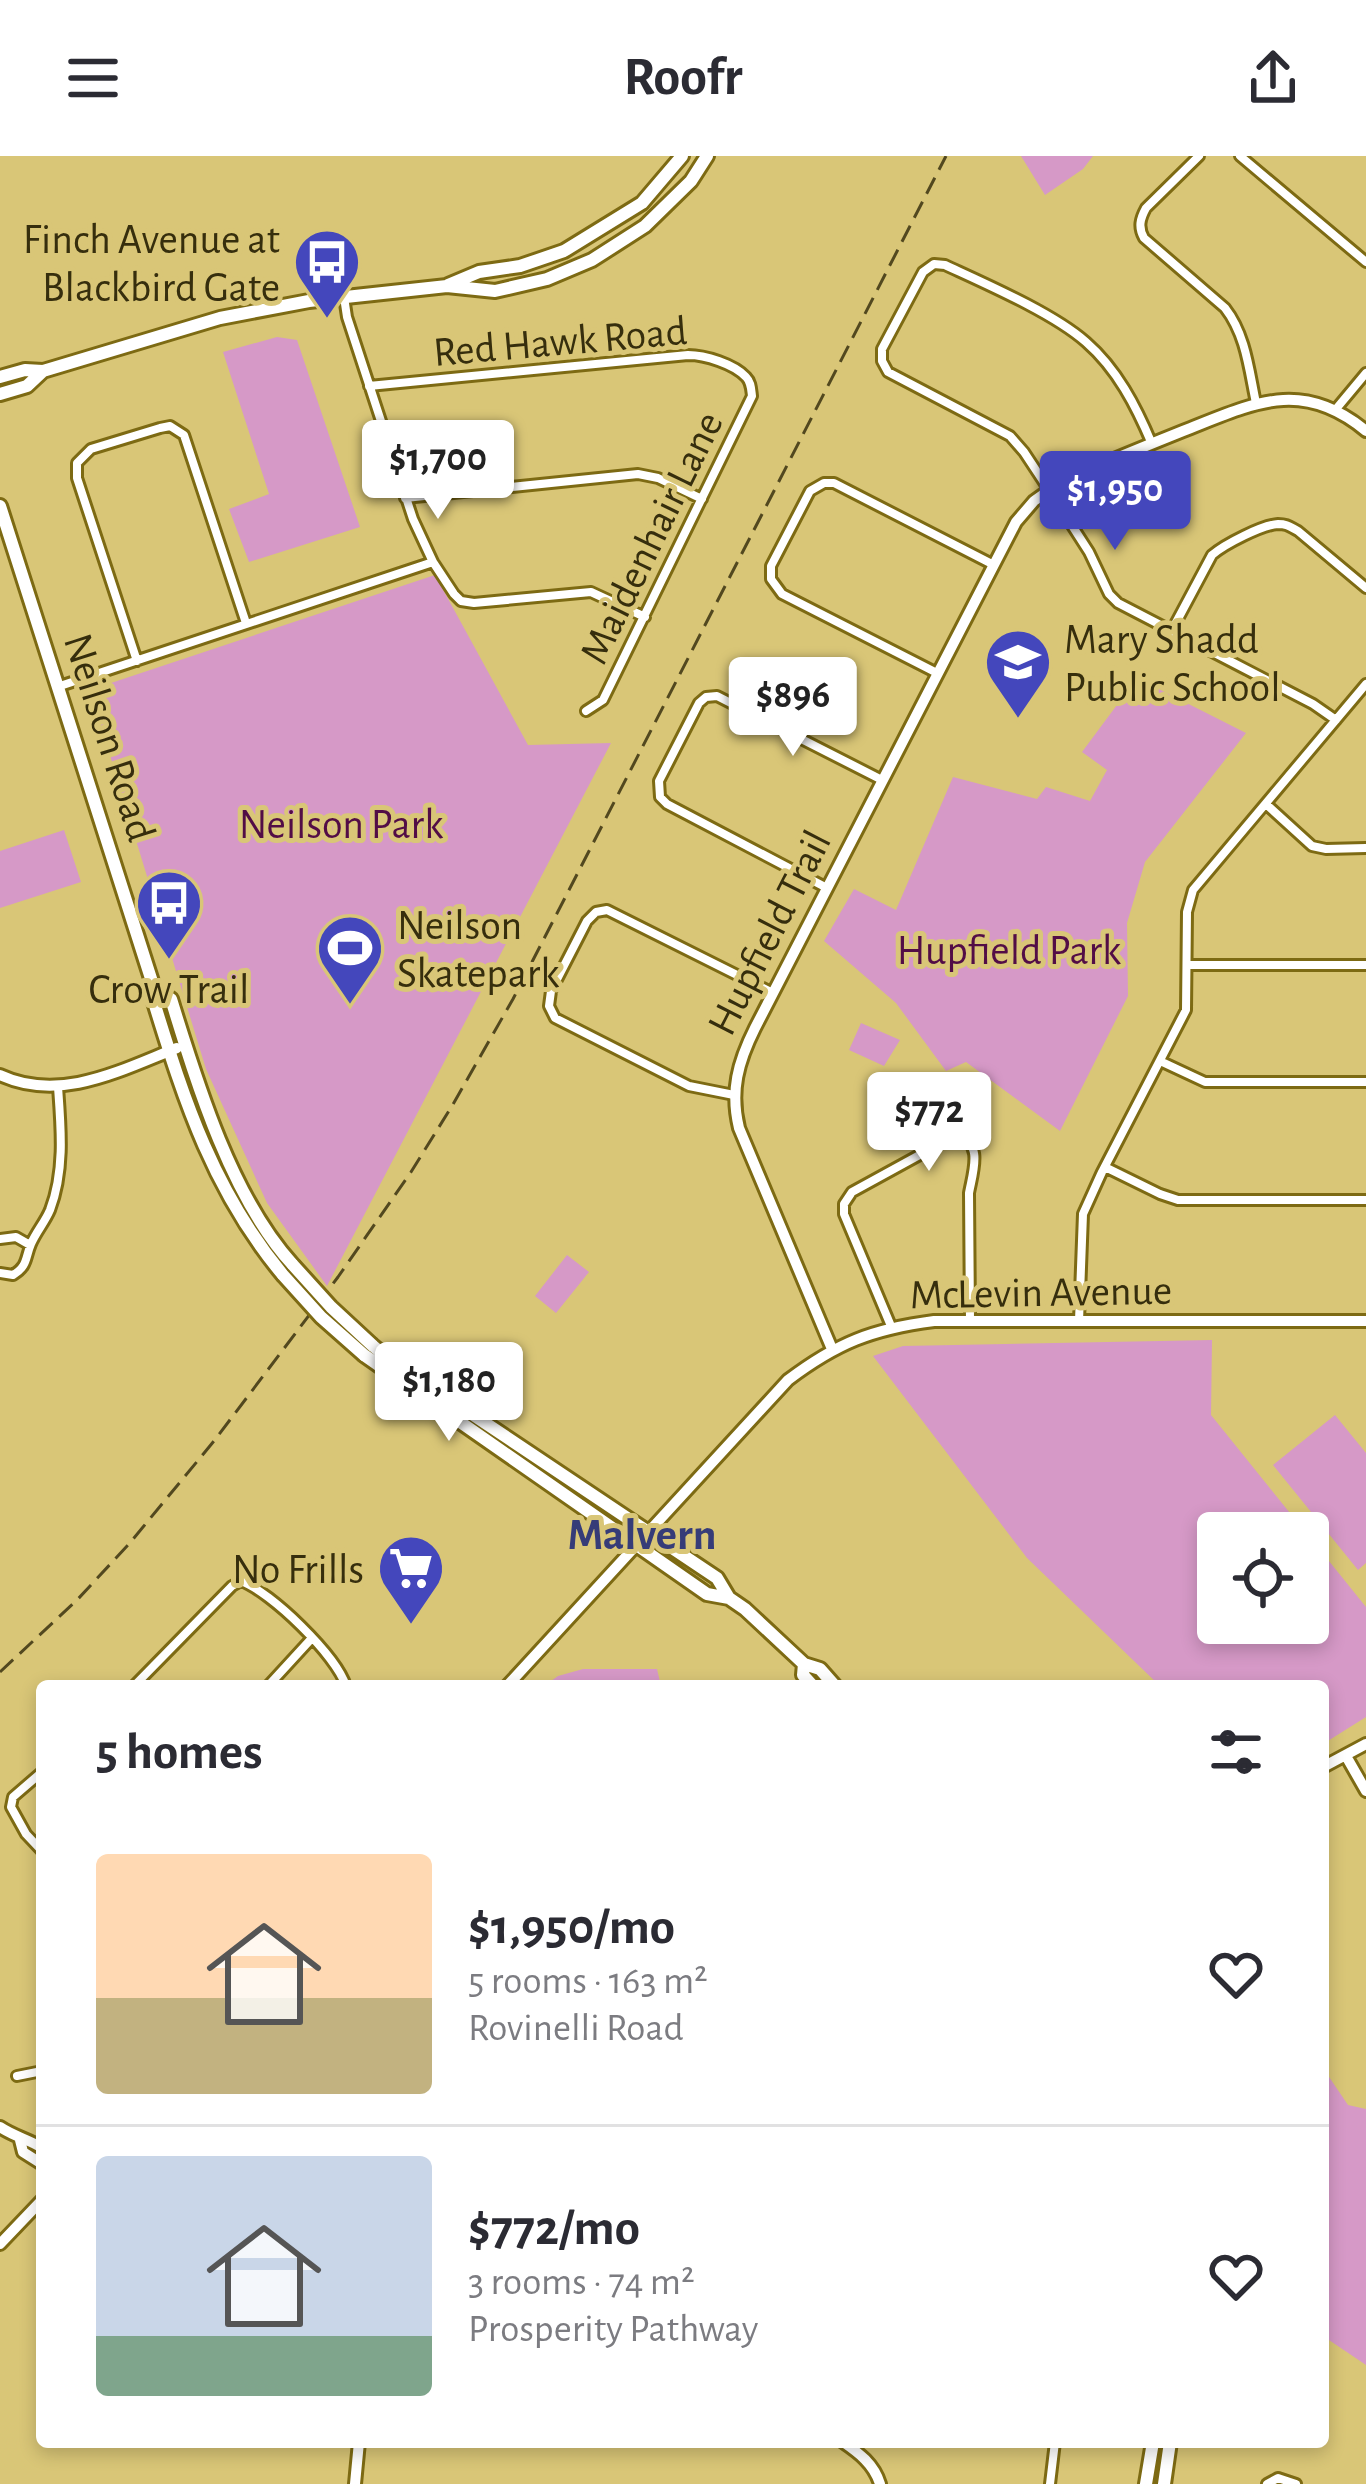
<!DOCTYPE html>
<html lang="en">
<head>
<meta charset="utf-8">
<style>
	body { margin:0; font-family:"Alegreya Sans",sans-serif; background:#f7f7f7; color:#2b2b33; height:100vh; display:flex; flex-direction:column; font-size:45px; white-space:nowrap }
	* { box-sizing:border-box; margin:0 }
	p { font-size:39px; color:#7c7c81 }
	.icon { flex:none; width:66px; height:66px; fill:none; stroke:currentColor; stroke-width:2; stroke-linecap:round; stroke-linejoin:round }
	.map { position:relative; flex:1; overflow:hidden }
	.panel { position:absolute; left:36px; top:1524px; width:1293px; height:768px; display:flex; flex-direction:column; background:#fff; border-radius:12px; box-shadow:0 6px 18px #0003 }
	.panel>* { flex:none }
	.buttons { position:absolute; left:1197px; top:1356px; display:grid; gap:24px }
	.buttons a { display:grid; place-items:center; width:132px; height:132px; border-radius:12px; background:#fff; box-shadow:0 6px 18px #0003; font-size:60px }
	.price { position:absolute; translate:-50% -102px; padding:0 27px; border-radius:12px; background:#fff; color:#222; font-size:39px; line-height:78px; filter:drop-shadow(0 3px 6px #0008) }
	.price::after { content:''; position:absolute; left:50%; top:72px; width:36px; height:27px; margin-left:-18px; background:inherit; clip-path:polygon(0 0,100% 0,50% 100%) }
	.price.on { background:#4447bc; color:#fff }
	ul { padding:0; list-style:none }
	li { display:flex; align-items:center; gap:36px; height:300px; padding:0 60px }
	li+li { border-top:3px solid #e1e1e2 }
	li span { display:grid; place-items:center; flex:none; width:336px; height:240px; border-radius:12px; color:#555 }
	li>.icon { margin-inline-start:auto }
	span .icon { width:144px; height:144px; fill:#fffc; stroke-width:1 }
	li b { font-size:51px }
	h2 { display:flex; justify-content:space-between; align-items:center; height:144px; padding:0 60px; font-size:51px }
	header { display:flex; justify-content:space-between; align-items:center; height:156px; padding:0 60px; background:#fff; font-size:54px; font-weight:700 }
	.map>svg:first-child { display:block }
	.green { fill:#d699c7 }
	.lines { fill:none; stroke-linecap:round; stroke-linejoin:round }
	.minor-casing { stroke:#7d6a13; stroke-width:14 }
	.tertiary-casing { stroke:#7d6a13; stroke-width:16 }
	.secondary-casing { stroke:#7d6a13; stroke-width:18 }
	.minor { stroke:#fff; stroke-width:8 }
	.tertiary { stroke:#fff; stroke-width:10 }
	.secondary { stroke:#fff; stroke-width:12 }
	.rail { stroke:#52481f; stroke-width:3; stroke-dasharray:18 9; stroke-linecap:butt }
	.secondary-bridge-casing { stroke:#7d6a13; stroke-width:18; stroke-linecap:butt }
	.secondary-bridge { stroke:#fff; stroke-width:12 }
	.labels { text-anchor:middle; stroke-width:10; stroke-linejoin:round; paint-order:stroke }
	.poi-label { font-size:42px; fill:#362e0d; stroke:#d9c677; text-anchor:end }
	.street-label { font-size:42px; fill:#362e0d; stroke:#d9c677 }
	.park-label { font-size:42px; fill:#520d46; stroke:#d9c677 }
	.neighbourhood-label { font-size:45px; font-weight:bold; fill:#363c78; stroke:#d9c677 }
</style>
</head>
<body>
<header><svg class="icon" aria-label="menu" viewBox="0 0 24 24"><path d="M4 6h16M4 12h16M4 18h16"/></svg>Roofr<svg class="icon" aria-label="share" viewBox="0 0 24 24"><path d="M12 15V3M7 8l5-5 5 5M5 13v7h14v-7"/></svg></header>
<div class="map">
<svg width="1366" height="2328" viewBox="0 0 1366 2328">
	<rect width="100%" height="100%" fill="#d9c677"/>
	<path class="green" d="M1021,0H1093L1083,13L1045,39Z
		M277,181L297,184L360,371L249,406L229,353L269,338L223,196Z
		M435,419L528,589L611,587L327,1130L267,1047L206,913L90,534Z
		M1137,522L1246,577L1145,706L1127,767L1128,840L1060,975L966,906L946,915L896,847L824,785L854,733L896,754L953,621L1037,643L1046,631L1090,645L1107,614L1082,596Z
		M64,674L81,726L0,752V695Z
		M861,867L900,884L884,910L849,894Z
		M567,1099L589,1116L556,1157L535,1140Z
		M1212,1184L1211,1259L1306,1377H1218V1467H1308V1379L1366,1451V1561L1323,1588V1530H1160L1027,1402L873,1200L903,1190Z
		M1335,1259L1366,1297V1407L1358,1414L1273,1309Z
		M583,1513H657L661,1530H544L558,1520Z
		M1323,1912L1348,1949L1366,1953V2209L1323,2180Z"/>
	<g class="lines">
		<g class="minor-casing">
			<path id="minor" d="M1199,0L1146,52C1140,63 1138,71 1144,82L1225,152C1246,179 1249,214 1256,247
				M1240,0L1366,106
				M344,141L347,161L413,363L433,406L454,438L461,445L474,447L591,436L645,461
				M369,230L688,199C705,199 734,208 746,221C751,226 751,232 752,240L603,544L586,555
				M1336,253L1366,217
				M1152,288C1136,250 1117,213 1086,186C1053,157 986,128 945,109L934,108L923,116L882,193V205L888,216L1010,280L1024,296L1055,343L1089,396L1109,438L1118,447L1313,548L1336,564
				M405,342L638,318L658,322L702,343
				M1172,474L1212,399C1225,388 1262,369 1278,368C1288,368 1290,371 1298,375L1366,432
				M137,505L77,322V307L91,293L160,272L170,270L184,279L246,467
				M937,517L782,438L771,423V410L810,335L824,327H834L992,408
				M60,530L433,406
				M1267,649L1312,690L1326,693L1366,692
				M827,732L667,648L660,641L659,625L699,547L706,541L717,540L882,624
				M1188,809H1366
				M1160,905L1205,926H1366
				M734,939L689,930L555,862L549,850L551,835L587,765L596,756L607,754L773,837
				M1105,1011L1160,1038L1178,1044H1366
				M0,1083L16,1081L30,1089
				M0,1117L13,1119C28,1110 25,1102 31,1088C36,1076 45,1066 50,1054C65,1015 61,972 58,931
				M1079,1165L1083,1058L1102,1016L1186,854L1187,756L1193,734L1366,528
				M891,1170L844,1058V1048L852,1036L956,979C984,986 973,1015 969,1037L970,1165
				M134,1530L232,1430L241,1425C271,1436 336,1499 346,1530
				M268,1530L312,1482
				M42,1616L13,1641L11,1651L26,1678L42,1695
				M17,1920L42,1915
				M1050,2328L1055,2286
				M1267,2328L1278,2322L1296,2328"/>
		</g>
		<g class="tertiary-casing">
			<path id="tertiary" d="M0,919C60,947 121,914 177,892
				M832,1193L739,972C730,935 738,906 755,872L1016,366L1034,345L1062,325C1102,308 1143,291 1183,275C1252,248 1301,221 1366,275
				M507,1530L788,1224C837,1187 872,1173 934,1165H1366
				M1346,1600L1366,1635
				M1323,1611L1366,1588
				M0,1971C15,1981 28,1983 42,1992
				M20,1984L23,1996L42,2008
				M0,2088L42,2044
				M843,2286C859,2297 874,2308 880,2328
				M355,2328L359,2286"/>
		</g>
		<g class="secondary-casing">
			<path id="secondary" d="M448,129L479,116L520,110L564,95L642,47L682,0
				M0,221L25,214L43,215L220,162L309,145L447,130L495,135L547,123L592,104L645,70L691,25L707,0
				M0,238L27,230L43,215
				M0,350L155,835L154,846C185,947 214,1036 283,1119
				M155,835L171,843C197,928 232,1043 293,1109
				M372,1189L385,1200L717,1422L729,1442
				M364,1199L707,1438L729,1442L745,1453L804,1508L820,1513L835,1530
				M804,1508L803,1519L813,1530
				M1146,2328L1153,2286
				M1164,2328L1170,2286"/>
		</g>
		<use href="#minor" class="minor"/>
		<use href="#tertiary" class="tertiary"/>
		<use href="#secondary" class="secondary"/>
		<path class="rail" d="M0,1516L77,1444L129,1388L214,1285L338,1121L411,1016L452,950L513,843L946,0"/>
		<g class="secondary-bridge-casing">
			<path id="secondary-bridge" d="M293,1109L331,1151L372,1189
				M283,1119L321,1161L364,1199"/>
		</g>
		<use href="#secondary-bridge" class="secondary-bridge"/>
	</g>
	<defs>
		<g id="bus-pin" transform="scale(3.45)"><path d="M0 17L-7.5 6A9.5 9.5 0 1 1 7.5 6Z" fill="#4447bc" stroke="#d9c677"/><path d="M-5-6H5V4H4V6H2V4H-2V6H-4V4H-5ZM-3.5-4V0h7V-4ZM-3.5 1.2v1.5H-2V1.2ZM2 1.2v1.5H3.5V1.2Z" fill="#fff"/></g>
		<g id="school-pin" transform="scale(3.45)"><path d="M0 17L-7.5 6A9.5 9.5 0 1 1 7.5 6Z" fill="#4447bc" stroke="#d9c677"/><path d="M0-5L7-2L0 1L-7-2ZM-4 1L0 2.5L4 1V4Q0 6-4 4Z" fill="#fff"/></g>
		<g id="stadium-pin" transform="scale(3.45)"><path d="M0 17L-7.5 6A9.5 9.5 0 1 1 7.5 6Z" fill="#4447bc" stroke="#d9c677"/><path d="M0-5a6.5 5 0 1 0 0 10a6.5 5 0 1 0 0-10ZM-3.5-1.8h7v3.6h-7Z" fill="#fff"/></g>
		<g id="supermarket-pin" transform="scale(3.45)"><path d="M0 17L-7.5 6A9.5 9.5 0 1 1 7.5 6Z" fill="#4447bc" stroke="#d9c677"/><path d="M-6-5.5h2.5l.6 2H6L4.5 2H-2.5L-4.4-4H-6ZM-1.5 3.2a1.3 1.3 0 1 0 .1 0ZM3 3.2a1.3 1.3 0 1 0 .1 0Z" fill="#fff"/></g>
	</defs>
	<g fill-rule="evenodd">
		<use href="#bus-pin" x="327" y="106"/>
		<use href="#school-pin" x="1018" y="506"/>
		<use href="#bus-pin" x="169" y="747"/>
		<use href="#stadium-pin" x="350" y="792"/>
		<use href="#supermarket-pin" x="411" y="1412"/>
	</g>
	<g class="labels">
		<g class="poi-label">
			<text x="280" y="97">Finch Avenue at<tspan x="280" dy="48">Blackbird Gate</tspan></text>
			<text x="1064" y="497" text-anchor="start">Mary Shadd<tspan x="1064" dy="48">Public School</tspan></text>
			<text x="397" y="783" text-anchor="start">Neilson<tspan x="397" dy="48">Skatepark</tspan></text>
			<text x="169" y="847" text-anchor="middle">Crow Trail</text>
			<text x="364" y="1427">No Frills</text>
		</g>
		<g class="street-label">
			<text transform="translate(560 184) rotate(-5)" y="15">Red Hawk Road</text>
			<text transform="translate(650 381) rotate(-64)" y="15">Maidenhair Lane</text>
			<text transform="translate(111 581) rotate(72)" y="15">Neilson Road</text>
			<text transform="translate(768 776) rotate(-63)" y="15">Hupfield Trail</text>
			<text transform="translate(1041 1135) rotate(-1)" y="15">McLevin Avenue</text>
		</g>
		<g class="park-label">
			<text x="341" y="682">Neilson Park</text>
			<text x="1009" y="808">Hupfield Park</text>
		</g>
		<g class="neighbourhood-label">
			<text x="642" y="1393">Malvern</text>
		</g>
	</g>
</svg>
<div class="buttons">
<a><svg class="icon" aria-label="locate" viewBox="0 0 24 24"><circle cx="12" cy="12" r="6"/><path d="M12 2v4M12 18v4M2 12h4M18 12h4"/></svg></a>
</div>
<b class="price" style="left:438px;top:366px">$1,700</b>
<b class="price on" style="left:1115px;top:397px">$1,950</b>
<b class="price" style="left:793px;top:603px">$896</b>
<b class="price" style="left:929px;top:1018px">$772</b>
<b class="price" style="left:449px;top:1288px">$1,180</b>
<section class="panel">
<h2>5 homes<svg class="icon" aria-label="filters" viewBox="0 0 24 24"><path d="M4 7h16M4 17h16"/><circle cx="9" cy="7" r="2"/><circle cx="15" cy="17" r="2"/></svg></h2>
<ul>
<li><span style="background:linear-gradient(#ffd9b3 60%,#c2b280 0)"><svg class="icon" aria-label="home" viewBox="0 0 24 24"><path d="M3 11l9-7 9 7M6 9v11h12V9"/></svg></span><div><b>$1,950/mo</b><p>5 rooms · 163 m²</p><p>Rovinelli Road</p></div><svg class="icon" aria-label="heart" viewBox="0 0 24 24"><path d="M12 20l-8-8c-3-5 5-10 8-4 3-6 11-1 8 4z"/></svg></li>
<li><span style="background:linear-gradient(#c9d6e8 75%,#7fa58c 0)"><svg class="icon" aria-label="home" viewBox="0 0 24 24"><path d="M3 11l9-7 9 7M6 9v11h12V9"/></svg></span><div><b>$772/mo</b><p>3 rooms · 74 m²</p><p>Prosperity Pathway</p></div><svg class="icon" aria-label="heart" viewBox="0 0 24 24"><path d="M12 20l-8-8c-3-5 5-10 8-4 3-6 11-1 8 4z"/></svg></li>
</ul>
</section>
</div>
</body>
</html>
